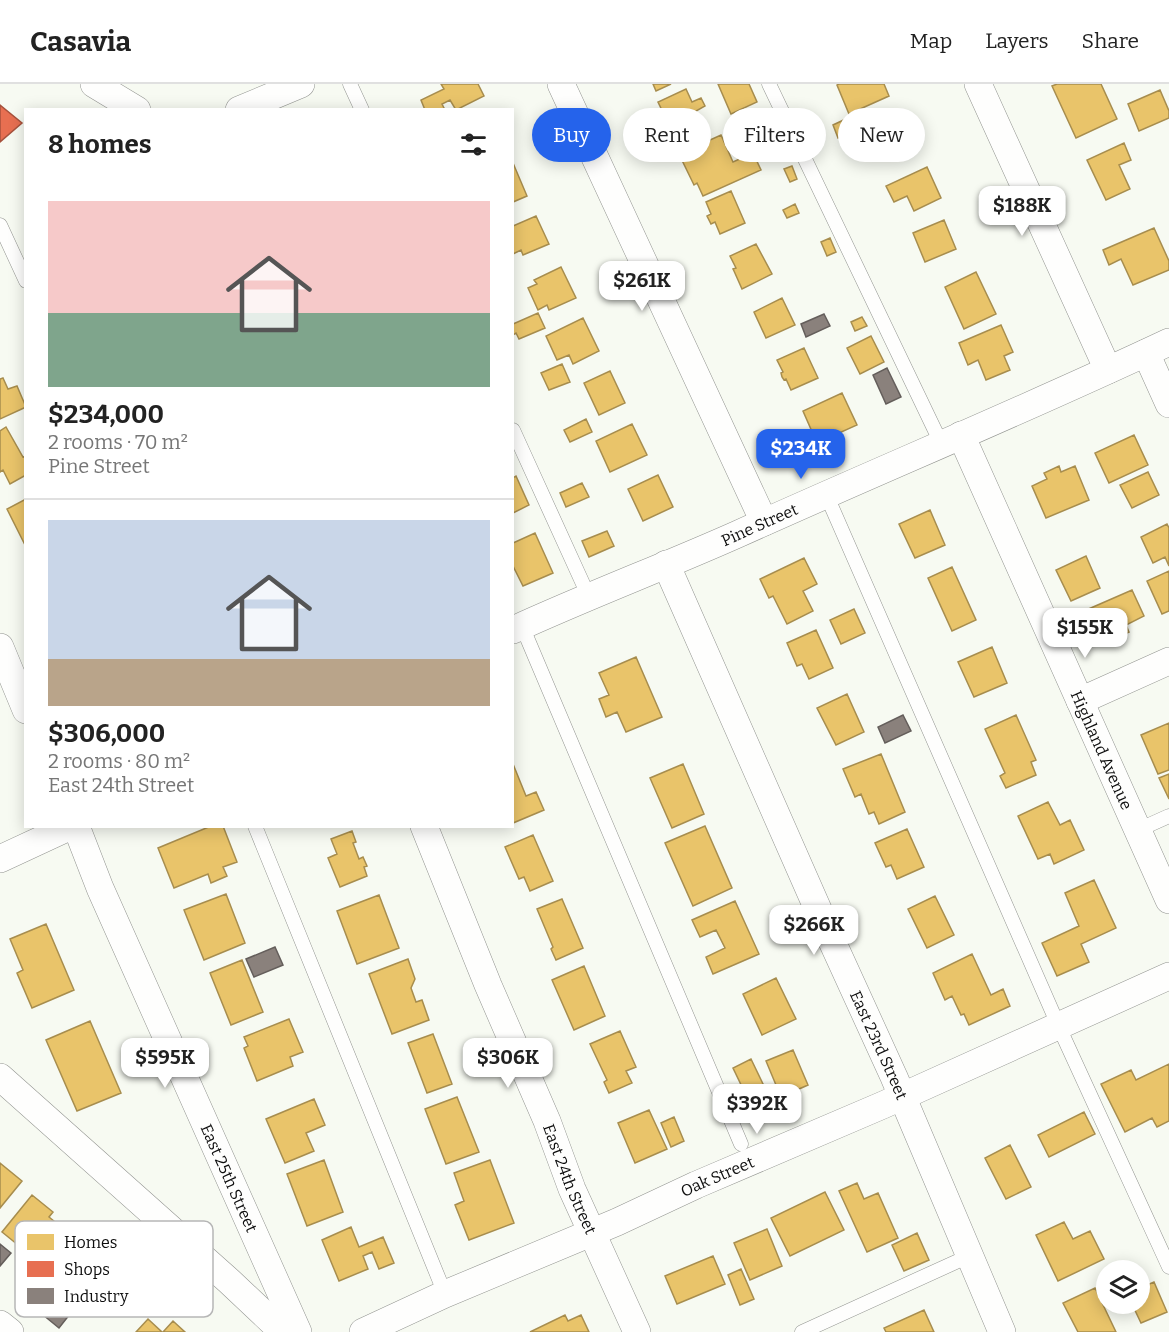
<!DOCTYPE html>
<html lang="en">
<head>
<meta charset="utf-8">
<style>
	body { margin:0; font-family:Bitter,serif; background:#f2f2f2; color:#222; height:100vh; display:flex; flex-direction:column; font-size:22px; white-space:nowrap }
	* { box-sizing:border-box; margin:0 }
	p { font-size:20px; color:#767676 }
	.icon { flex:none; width:33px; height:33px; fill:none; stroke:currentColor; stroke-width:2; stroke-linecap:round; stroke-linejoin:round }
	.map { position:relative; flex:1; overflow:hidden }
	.panel { position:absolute; left:24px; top:24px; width:490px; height:720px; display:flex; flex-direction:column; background:#fff; border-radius:0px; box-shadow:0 3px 15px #0003 }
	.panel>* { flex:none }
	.banner { position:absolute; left:532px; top:24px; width:546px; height:54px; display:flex; gap:12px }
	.tools { position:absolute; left:1096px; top:1176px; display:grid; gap:12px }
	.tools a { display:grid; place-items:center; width:54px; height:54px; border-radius:50%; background:#fff; box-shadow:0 3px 15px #0003; font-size:30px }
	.price { position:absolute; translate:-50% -51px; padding:0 14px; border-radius:12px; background:#fff; color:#222; font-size:20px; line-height:39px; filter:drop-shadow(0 2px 3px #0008) }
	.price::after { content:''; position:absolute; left:50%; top:36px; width:18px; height:14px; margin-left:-9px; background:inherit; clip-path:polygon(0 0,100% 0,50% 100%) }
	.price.selected { background:#2563eb; color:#fff }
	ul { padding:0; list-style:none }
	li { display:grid; align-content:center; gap:12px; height:318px; padding:0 24px }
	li+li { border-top:2px solid #e0e0e0 }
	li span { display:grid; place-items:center; height:186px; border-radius:0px; color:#555 }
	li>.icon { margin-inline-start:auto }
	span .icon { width:108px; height:108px; fill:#fffc; stroke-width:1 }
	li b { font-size:26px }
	h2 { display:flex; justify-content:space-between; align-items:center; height:72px; padding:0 24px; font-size:26px }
	.chip { padding:0 21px; border-radius:27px; background:#fff; box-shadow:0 3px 15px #0003; font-size:21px; line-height:54px }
	.chip.selected { background:#2563eb; color:#fff }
	header { display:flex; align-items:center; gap:36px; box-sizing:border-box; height:84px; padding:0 30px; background:#fff; border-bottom:2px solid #e0e0e0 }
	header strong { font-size:28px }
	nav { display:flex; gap:33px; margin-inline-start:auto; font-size:21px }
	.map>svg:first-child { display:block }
	.homes { fill:#e9c46a; stroke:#a78d4e; stroke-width:1.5 }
	.shops { fill:#e76f51; stroke:#a6523d; stroke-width:1.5 }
	.industry { fill:#8a817c; stroke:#645e5b; stroke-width:1.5 }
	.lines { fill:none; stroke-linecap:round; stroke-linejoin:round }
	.service-casing { stroke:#929490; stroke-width:15 }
	.minor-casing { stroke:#929490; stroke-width:28 }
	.service { stroke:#fefefd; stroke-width:14 }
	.minor { stroke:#fefefd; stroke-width:27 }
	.labels { text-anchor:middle; stroke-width:6; stroke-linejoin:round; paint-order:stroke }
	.street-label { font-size:16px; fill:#0d0d0d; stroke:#fff }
	.key { fill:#fff; stroke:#b6b6b6; stroke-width:1.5 }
	.key-label { font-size:16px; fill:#0d0d0d }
</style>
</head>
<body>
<header>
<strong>Casavia</strong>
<nav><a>Map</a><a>Layers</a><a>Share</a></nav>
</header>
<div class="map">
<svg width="1169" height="1248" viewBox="0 0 1169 1248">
	<rect width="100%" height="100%" fill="#f7faf2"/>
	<path class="homes" d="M441,0H478L484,12L456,26L450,16L442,20L445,26H425L421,16L444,5Z
		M653,0H671L656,7Z
		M718,0H749L757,18L731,30Z
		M839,0H884L889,12L849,30L837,1Z
		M1057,0H1101L1117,35L1076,54L1052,2Z
		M686,5L692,18L701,14L705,22L696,27L698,32L671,45L658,18Z
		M1160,6L1169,27V34L1139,47L1128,20Z
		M867,25L873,38L838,54L833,41Z
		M898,40L909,63L884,74L874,51Z
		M721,51L733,78L753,69L761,86L703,112L697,99L694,101L679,70Z
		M1124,59L1131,76L1119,81L1130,105L1106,116L1087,76Z
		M513,79L527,112L513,118Z
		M792,82L797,95L790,98L784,85Z
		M927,83L941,114L914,127L907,112L894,118L886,102Z
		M731,107L745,139L720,150L715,138L711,140L707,132L711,130L706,118Z
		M795,120L799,129L787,134L783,126Z
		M536,132L549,160L523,171L521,166L513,170V142Z
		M944,136L956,165L925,178L913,149Z
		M1154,144L1169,177V186L1133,201L1121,175L1109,181L1103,166Z
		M830,154L836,168L827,172L821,158Z
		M756,160L772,190L742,205L734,187L733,185L736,184L730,172Z
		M561,183L576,214L549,226L547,221L538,226L528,204L537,200L534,196Z
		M976,188L996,230L964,245L945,203Z
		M782,214L795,241L766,254L754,228Z
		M538,229L545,244L519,255L516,249L513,251V240Z
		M862,233L867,242L855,247L851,238Z
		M583,234L599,267L573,280L569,271L557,276L546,252Z
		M1001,241L1013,268L1004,272L1010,286L986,296L978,276L968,281L959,259Z
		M871,252L884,278L860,290L847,264Z
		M804,264L818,294L791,306L786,295L784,296L782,293L781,289L783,288L777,276Z
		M562,280L570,298L549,306L541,289Z
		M610,287L625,319L599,331L584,299Z
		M3,294L8,305L17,302L26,323L0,335V295Z
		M842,309L857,341L817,359L803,327Z
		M586,335L592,348L570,358L564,346Z
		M632,340L647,371L610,388L596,357Z
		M6,343L23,373L26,372V391L10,400L3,386L0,388V347Z
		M1134,351L1148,381L1109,399L1095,369Z
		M1059,382L1061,388L1075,382L1089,416L1046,434L1032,402L1047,395L1044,389Z
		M1148,388L1159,411L1132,424L1120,401Z
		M658,391L673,423L643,437L628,405Z
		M516,392L529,421L513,429V394Z
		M582,399L589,413L566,423L560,409Z
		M26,415V463L7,425Z
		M930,426L945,461L915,474L899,440Z
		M1167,440L1169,444V482L1165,473L1153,479L1141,453Z
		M607,447L614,462L589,473L582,457Z
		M535,449L553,489L523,502L513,482V459Z
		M1086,472L1100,504L1071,517L1056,486Z
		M804,474L817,500L803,507L813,527L787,540L773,512L769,514L760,495Z
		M952,483L976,536L952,547L928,494Z
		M1169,487V527L1162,530L1147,497Z
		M1132,506L1144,532L1126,541L1129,548L1113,555L1110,548L1097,554L1084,527Z
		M854,525L865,549L841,560L830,536Z
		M816,546L833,584L809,595L802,580L797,582L787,559Z
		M992,563L1007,599L974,613L958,578Z
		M636,573L662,633L626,648L617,628L606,633L599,615L609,611L599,589Z
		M847,610L864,648L836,661L817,624Z
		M1016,631L1036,676L1031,678L1036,691L1006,704L1000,692L1005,689L985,645Z
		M1169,639V686L1158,690L1141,651Z
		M881,670L905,728L879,740L874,728L869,730L861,710L855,713L843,685Z
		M513,680L526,712L536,708L544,726L513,739Z
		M683,680L704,730L672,744L650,694Z
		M1169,690V715L1159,694Z
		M1048,718L1060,741L1070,736L1084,766L1054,780L1050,770L1038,775L1018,732Z
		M211,742H223L237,778L223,783L227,792L211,799L208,790L174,804L158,764Z
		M705,742L732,804L693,822L665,759Z
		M907,745L924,783L897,795L891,781L886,783L875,759Z
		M352,747L356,758L353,759L359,775L363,773L367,782L364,783L367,792L340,803L328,774L337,770L331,755Z
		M533,751L553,797L530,807L524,793L519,795L505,763Z
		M1094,796L1116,844L1081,860L1089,878L1057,892L1042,859L1079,842L1065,809Z
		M226,810L245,859L204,876L184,826Z
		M379,811L399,864L357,880L337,827Z
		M935,812L954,851L927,864L908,825Z
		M562,815L583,864L556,876L551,865L553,863L537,825Z
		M735,817L759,870L713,890L706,873L725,864L716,846L700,853L692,836Z
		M46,840L74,906L32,924L17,889L23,886L10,855Z
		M972,870L991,911L1003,905L1010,922L969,941L964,930L961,931L952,912L945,916L933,889Z
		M408,875L415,895L411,904L416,918L422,916L429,936L392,950L369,890Z
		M242,876L263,928L231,941L210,889Z
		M584,882L605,932L574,946L552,896Z
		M776,894L796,935L762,951L743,910Z
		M289,935L303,968L290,973L293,982L257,997L244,964L248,962L244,953Z
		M90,937L121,1009L77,1027L46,956Z
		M620,947L636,983L626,987L632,999L609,1009L604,998L607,996L590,960Z
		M433,950L452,1000L427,1009L408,959Z
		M793,966L808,1001L781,1013L766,977Z
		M751,975L763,1000L745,1009L733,984Z
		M1169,980V1037L1157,1043L1152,1034L1125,1048L1101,1000L1131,986L1136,996Z
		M457,1013L479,1068L446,1080L425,1025Z
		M314,1015L325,1041L306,1049L314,1067L285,1079L266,1035Z
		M649,1026L667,1065L635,1079L618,1039Z
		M1084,1028L1095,1050L1049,1073L1038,1051Z
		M674,1033L684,1057L671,1063L661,1039Z
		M1010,1061L1031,1103L1006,1115L985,1074Z
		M324,1076L343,1128L307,1142L287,1090Z
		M490,1076L514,1139L469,1156L455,1121L464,1117L454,1089Z
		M0,1079L22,1097L0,1124Z
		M857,1099L864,1115L878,1109L898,1154L867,1168L839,1107Z
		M825,1108L844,1146L790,1172L771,1134Z
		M32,1111L53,1128L49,1133L76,1155L50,1187L2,1148Z
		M1064,1138L1073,1155L1090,1147L1104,1175L1058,1197L1036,1151Z
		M351,1143L359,1163L383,1153L394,1179L379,1185L372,1168L363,1172L368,1185L339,1197L322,1156Z
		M767,1145L782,1182L750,1196L734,1159Z
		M917,1149L929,1176L904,1187L892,1161Z
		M713,1172L725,1200L677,1220L665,1192Z
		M741,1185L754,1215L740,1221L728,1191Z
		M1154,1198L1167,1228L1141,1239L1132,1220H1140V1204Z
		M1095,1204L1116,1248H1078L1063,1219Z
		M924,1226L934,1248H886L884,1244Z
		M565,1231L568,1237L581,1231L589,1248H530Z
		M148,1235L162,1248H136Z
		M173,1237L185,1248H163Z"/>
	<path class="shops" d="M0,21L22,39L0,58Z"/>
	<path class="industry" d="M824,230L830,242L806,253L801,240Z
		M887,284L901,313L886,320L873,291Z
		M903,631L911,647L885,659L878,643Z
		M275,863L283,881L254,893L246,875Z
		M0,1160L11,1169L0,1182Z
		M56,1204L77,1221L59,1244L37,1226Z"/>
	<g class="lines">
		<g class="service-casing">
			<path id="service" d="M350,0L362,26
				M769,0L941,359
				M0,141L26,197
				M513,346L589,513
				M826,410L1059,943L1169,1183
				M522,542L741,1060
				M255,742L445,1210
				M1138,746L1169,732
				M802,1248L969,1172"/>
		</g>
		<g class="minor-casing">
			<g id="minor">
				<path d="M94,0L137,26"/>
				<path d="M561,0L764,438"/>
				<path d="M978,0L1108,286"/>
				<path d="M239,26L301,0"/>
				<path d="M1146,269L1169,320"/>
				<path id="s1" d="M961,351L1169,816"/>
				<path id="s2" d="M666,480L831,855L894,993L1002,1248"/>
				<path id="s3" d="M513,546C587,512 664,483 738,450C882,385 1027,325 1169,258"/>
				<path d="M0,563L26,626"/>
				<path d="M1080,617L1169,577"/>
				<path id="s4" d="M76,742L100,804L298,1248"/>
				<path id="s5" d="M424,742L488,901L547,1037L572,1105L637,1248"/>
				<path d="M0,775L71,742"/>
				<path d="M0,993L229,1197L283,1248"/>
				<path d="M0,1240L10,1248"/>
				<path id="s6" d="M363,1248L445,1210L617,1138L696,1101L883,1021L1169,892"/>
			</g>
		</g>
		<use href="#service" class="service"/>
		<use href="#minor" class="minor"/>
	</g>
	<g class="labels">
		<g class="street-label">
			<text dy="6" stroke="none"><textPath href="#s3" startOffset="268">Pine Street</textPath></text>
			<text dy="6" stroke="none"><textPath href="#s1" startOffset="345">Highland Avenue</textPath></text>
			<text dy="6" stroke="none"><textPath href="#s2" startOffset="526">East 23rd Street</textPath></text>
			<text dy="6" stroke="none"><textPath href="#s6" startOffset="387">Oak Street</textPath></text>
			<text dy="6" stroke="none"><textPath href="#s4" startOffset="384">East 25th Street</textPath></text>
			<text dy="6" stroke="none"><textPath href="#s5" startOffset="382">East 24th Street</textPath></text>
		</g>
	</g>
	<rect x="15" y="1137" width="198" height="96" rx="9" class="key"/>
	<rect x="27" y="1150" width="27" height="16" fill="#e9c46a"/>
	<rect x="27" y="1177" width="27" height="16" fill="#e76f51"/>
	<rect x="27" y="1204" width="27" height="16" fill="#8a817c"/>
	<g class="key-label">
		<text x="64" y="1164">Homes</text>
		<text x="64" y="1191">Shops</text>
		<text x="64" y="1218">Industry</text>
	</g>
</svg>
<div class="tools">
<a><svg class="icon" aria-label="layers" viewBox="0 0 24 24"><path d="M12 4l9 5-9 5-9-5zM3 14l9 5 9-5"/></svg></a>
</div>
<b class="price" style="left:1022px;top:153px">$188K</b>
<b class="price" style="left:642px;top:228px">$261K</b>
<b class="price selected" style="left:801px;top:396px">$234K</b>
<b class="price" style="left:1085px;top:575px">$155K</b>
<b class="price" style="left:814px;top:872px">$266K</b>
<b class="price" style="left:165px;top:1005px">$595K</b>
<b class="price" style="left:508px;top:1005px">$306K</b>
<b class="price" style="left:757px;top:1051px">$392K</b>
<div class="banner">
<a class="chip selected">Buy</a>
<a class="chip">Rent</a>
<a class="chip">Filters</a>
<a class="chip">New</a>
</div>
<section class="panel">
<h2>8 homes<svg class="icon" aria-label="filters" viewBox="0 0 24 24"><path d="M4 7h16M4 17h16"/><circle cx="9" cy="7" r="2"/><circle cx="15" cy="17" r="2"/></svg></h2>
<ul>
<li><span style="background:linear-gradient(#f6c9c9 60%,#7fa58c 0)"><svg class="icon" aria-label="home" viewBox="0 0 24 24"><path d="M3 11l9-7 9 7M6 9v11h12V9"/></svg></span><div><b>$234,000</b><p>2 rooms · 70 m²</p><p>Pine Street</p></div></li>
<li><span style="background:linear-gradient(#c9d6e8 75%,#b9a48a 0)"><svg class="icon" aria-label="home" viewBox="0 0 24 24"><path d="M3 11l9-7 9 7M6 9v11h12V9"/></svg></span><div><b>$306,000</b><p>2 rooms · 80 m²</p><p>East 24th Street</p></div></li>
</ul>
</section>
</div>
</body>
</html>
